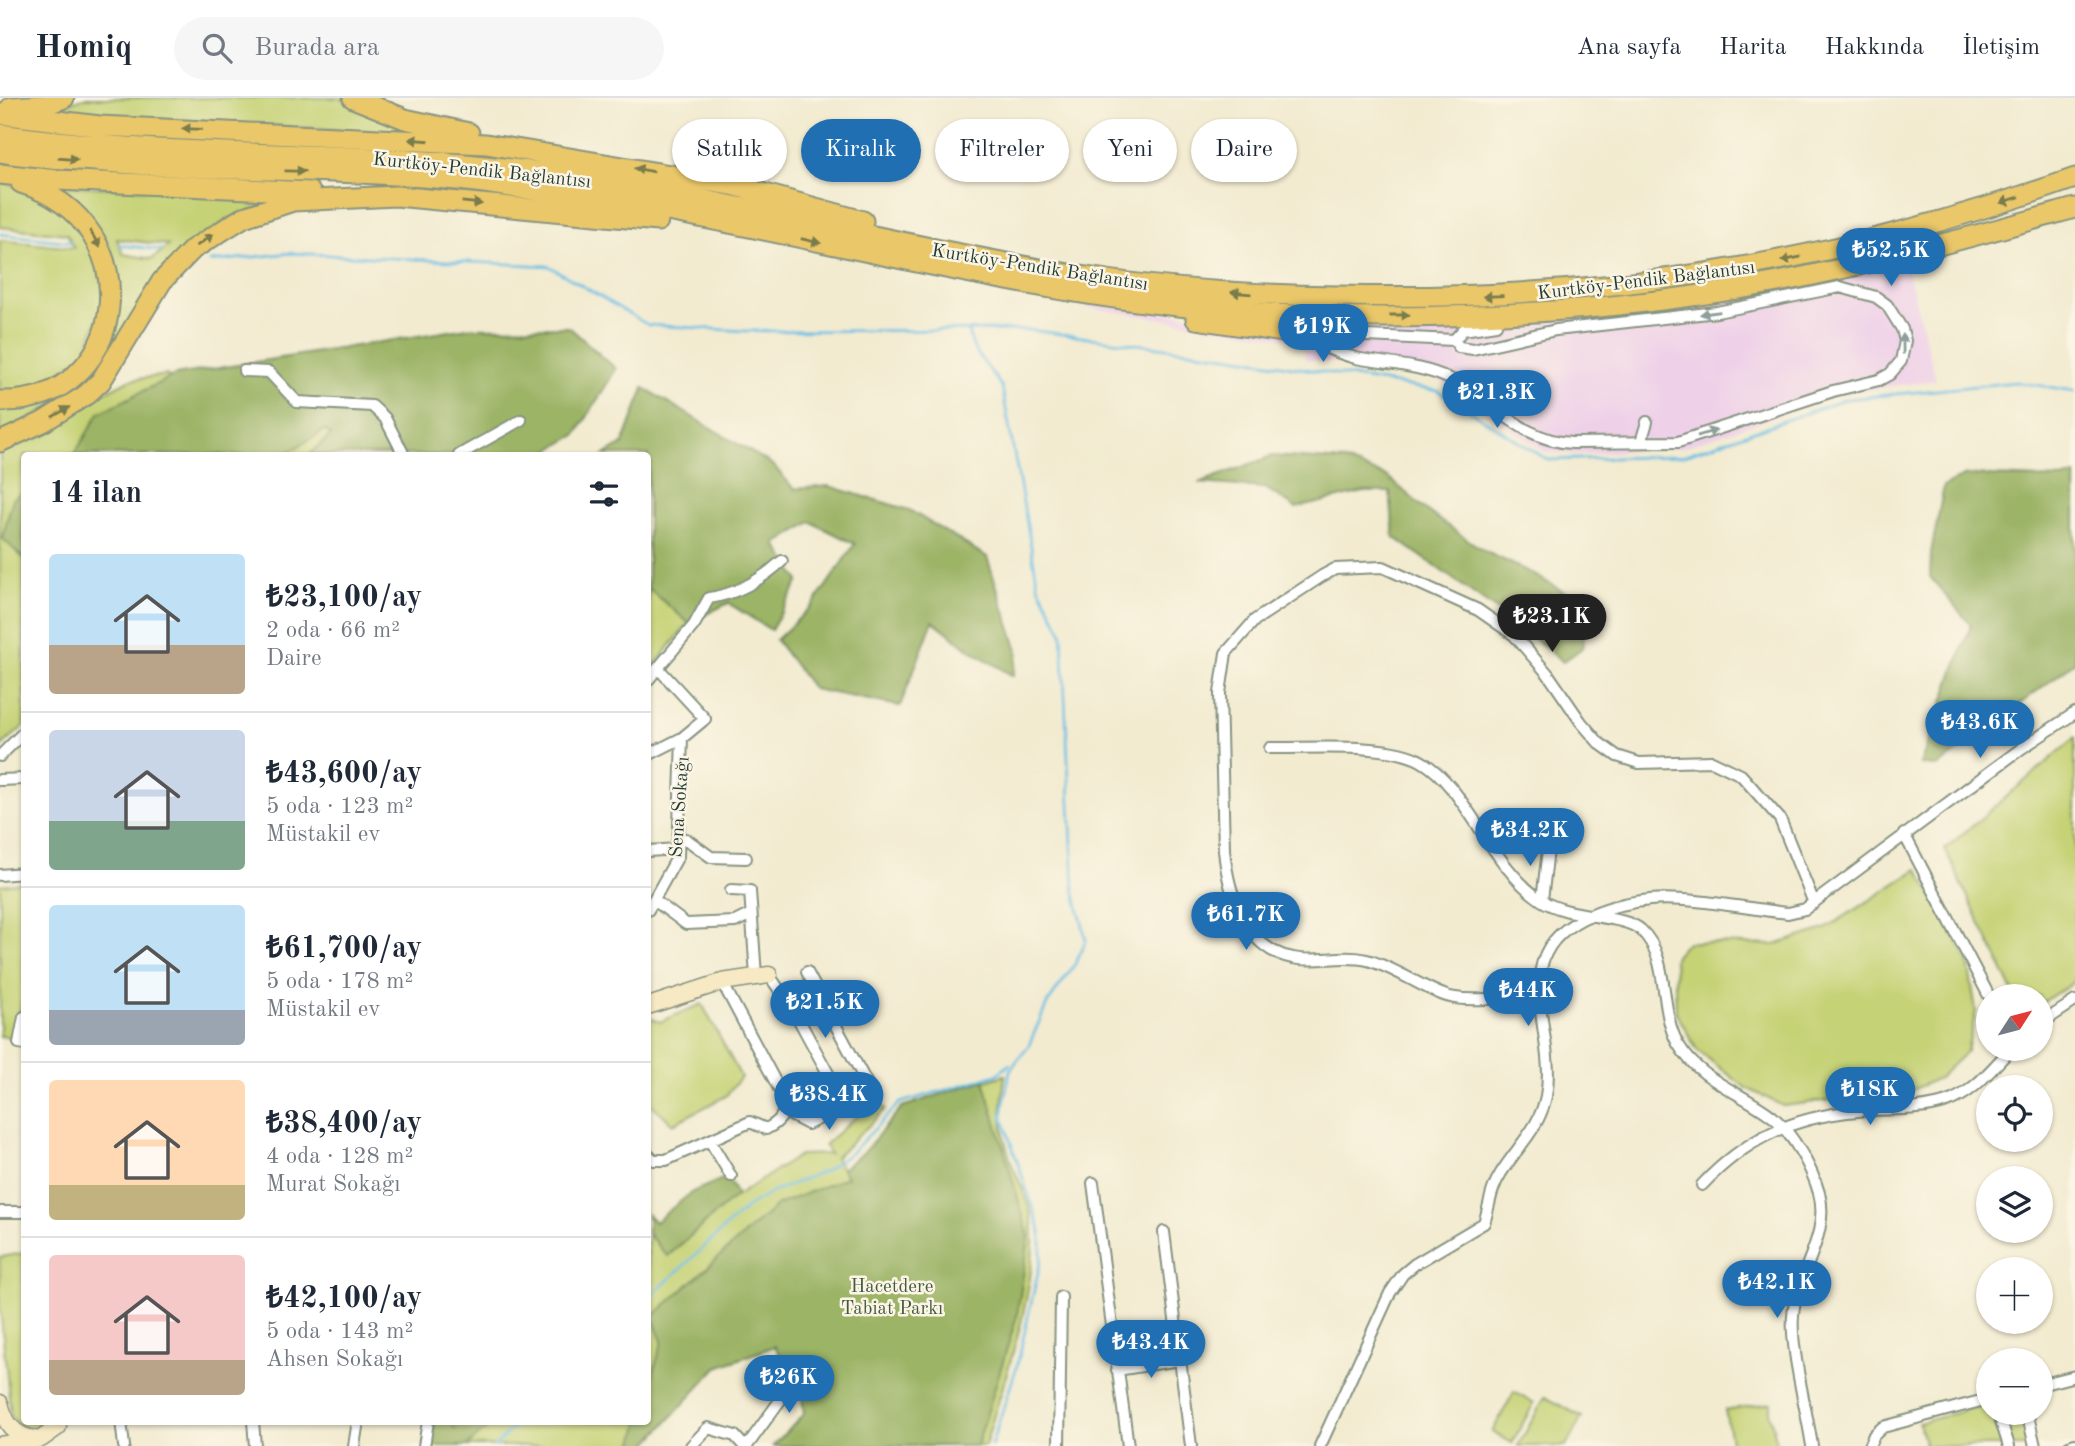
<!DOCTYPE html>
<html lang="tr">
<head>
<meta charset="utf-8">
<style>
	body { margin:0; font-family:"Old Standard TT",serif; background:#f6f6f7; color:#1f2937; height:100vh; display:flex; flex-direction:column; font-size:26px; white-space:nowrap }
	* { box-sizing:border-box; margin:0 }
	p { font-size:23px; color:#747a83 }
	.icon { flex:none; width:38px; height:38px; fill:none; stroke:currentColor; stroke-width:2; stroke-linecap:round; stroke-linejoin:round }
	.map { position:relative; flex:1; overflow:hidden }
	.sheet { position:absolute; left:21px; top:354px; width:630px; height:973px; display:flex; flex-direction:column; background:#fff; border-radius:7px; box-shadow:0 2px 5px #0004 }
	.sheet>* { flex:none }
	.hud { position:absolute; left:672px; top:21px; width:665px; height:63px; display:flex; gap:14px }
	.needle { width:46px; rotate:54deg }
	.controls { position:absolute; left:1976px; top:886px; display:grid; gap:14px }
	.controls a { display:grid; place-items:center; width:77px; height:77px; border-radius:50%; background:#fff; box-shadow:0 2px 5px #0004; font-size:35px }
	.price { position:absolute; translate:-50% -60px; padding:0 16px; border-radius:24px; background:#1f6fb2; color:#fff; font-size:23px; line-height:46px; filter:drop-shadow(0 2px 4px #0008) }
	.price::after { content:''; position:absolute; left:50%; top:42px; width:21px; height:16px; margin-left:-10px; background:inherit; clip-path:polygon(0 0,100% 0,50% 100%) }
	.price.active { background:#222; color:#fff }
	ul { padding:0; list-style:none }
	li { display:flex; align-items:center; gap:21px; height:175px; padding:0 28px }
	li+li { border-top:2px solid #e0e1e3 }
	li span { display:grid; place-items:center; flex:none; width:196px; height:140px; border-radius:7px; color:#555 }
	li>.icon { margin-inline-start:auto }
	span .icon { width:84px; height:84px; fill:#fffc; stroke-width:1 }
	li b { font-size:30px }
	h2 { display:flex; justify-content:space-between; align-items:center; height:84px; padding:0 28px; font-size:30px }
	.tag { padding:0 24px; border-radius:32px; background:#fff; box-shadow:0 2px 5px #0004; font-size:24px; line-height:63px }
	.tag.active { background:#1f6fb2; color:#fff }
	header { display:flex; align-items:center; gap:42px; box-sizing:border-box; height:98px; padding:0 35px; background:#fff; border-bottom:2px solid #e0e1e3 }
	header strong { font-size:33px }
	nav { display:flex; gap:38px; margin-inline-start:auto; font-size:24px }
	.search { width:490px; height:63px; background:#f6f6f7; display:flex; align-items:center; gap:18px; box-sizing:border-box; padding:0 24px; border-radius:38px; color:#747a83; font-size:26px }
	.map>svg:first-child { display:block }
	.built { fill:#eed0e8 }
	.green { fill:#c5d274; stroke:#728854; stroke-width:2; fill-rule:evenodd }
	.forest { fill:#9cb466; stroke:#5e784d; stroke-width:2 }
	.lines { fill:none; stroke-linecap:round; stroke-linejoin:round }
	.stream { stroke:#69bde5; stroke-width:2.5 }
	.street-casing { stroke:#889482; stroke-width:14 }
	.secondary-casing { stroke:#889482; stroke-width:19 }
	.highway-casing { stroke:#889482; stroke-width:23 }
	.street { stroke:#fff; stroke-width:10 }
	.secondary { stroke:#f7e9c3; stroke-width:16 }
	.highway { stroke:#eac769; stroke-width:19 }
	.oneway { fill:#7a7b4c }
	.oneway2 { fill:#8f9e9a }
	.labels { text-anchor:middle; stroke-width:5; stroke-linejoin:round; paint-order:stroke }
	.street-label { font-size:19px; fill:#1f3d34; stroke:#fcf5e5 }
	.park-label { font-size:19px; fill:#405b41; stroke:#fcf5e5 }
</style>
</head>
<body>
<header>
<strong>Homiq</strong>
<div class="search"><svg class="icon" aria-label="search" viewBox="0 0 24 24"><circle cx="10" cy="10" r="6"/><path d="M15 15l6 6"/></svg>Burada ara</div>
<nav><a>Ana sayfa</a><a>Harita</a><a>Hakkında</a><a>İletişim</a></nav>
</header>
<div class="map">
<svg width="2075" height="1348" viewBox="0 0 2075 1348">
	<rect width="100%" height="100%" fill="#fcf5e5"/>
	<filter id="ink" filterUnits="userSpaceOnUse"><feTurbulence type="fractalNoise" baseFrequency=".0143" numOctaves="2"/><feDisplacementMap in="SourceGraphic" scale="14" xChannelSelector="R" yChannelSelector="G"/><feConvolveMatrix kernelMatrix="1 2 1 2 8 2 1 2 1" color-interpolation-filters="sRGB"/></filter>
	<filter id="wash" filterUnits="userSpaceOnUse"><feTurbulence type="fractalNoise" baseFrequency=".00686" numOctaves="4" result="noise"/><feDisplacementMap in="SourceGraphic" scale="28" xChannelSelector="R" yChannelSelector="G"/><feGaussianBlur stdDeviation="1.57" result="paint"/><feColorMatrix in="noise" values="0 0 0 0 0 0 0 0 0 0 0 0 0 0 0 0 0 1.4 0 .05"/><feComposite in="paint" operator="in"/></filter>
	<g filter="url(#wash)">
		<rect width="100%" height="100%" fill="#f2ebd0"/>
		<path class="built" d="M1905,163L1936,282L1850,294L1680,350L1576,356L1545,354L1432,277L1405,271L1306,262L1302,243L1091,210L1026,196L1104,208L1279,227L1449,228L1607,214Z"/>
		<path class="green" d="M83,0H339L430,37L42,14Z
			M0,84L28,91L82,126L106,194L86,255L42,288L0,297V142L74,150L67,136L0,129Z
			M39,87L294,97L225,122L85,290L0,337V307L90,267C102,228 133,169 99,134C82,116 59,102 39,87ZM117,141L168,147V148L152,161L123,156Z
			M167,277L189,295L124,357H24V628L0,649V351L115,289L129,282Z
			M324,319L350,334L329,357H260Z
			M648,490L689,525L648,575Z
			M2075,640V883L2041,905L2040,898H2015L1945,751Z
			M1918,771L1968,864L1976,913L1967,953L1939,980L1912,992L1783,1008L1746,990L1697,952L1676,914L1674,859L1687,844L1774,847L1825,831Z
			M24,784V896L13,939L0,938V787Z
			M702,906L741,979L726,998L673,1026L648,1003V919L660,924Z
			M1005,977C1001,1007 1000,1032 1010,1061C1016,1079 1028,1098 1031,1117C1042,1183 1003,1283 985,1348H773L804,1316L802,1297L775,1248L717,1269L645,1348H427L431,1323H648V1136L668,1158L729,1103L800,1057L830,1056L824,1047L876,1002L886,1011L835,1060L842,1071L865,1053L902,1009Z
			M24,1155V1323H47L34,1331L19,1328L11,1318L0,1209V1159Z
			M1514,1294L1534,1305L1512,1345L1492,1334Z
			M1545,1299L1582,1319L1566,1348H1518Z
			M1771,1305L1769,1315L1778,1348H1732L1725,1312Z
			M1988,1306V1314H2021L2030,1348H1925L1919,1325Z"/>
		<path class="forest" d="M569,229L616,271L576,337L540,357H309L331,337L325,332L284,357H74L99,315L175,277L468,230Z
			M644,290L773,367L794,391L829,388L909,412L987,459L1018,553L1013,578L972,553L933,523L900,608L813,591L776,542L813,507L855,446L811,424L776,446L799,483L771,532L728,505L689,525L648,490V357H604L623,346Z
			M1272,358L1345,363L1388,379L1427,413L1484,453L1529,474L1600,514L1585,536L1582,550L1563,564L1522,530L1394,439L1390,394H1364L1296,410L1265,390L1199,385Z
			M1966,377L2062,381L2075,377V564L1937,669L1920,666L1971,527L1930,479L1931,455L1944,388Z
			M24,393V461L2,440L13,401Z
			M984,982L1029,1139L1017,1218L977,1348H773L804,1316L802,1297L775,1248L717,1269L645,1348H633L640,1323H648V1296L662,1243L652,1219L777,1107L847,1079L842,1071L865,1053L902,1009Z
			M727,1079L737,1097L667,1158L648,1136V1117L655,1124L692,1094Z
			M435,1323H450L455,1331L461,1323H495L467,1348H431Z"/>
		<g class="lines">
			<path class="stream" d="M0,136L71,144
				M119,147L162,152
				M210,164L290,155L549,168L648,227L746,233L1030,232L1227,258L1438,293L1548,362L1682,358L1847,301L2016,284L2075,293
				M968,233L974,251L1002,289L1038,487L1062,534L1074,791L1086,842L1075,866L1047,906L1028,949L1010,972L1002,1018L1041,1134V1161L1017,1268L991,1348
				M648,1201L747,1109L773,1094L824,1073L851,1055L900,1005L996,977L1010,966
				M495,1348L520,1323"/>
		</g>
	</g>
	<g filter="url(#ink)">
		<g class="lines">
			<g class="street-casing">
				<path id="street" d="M1290,235C1313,242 1333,255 1356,260C1387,266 1421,267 1450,281C1493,302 1521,343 1572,345L1678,344L1833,293L1879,282L1890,276L1901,263L1905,243L1902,231L1887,207L1876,199L1840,189L1717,214L1556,232L1473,251L1459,249L1454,242L1463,232L1496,227
					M1300,235L1454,242
					M244,273L269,274L297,304L372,308L385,320L404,357
					M1641,344L1647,324
					M459,357L521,322
					M648,582L694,527L709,500C737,496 761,482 782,463
					M1270,650C1310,651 1388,644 1421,663C1467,689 1490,768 1541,802C1570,821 1623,816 1641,832C1671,860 1658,911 1678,946C1700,983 1741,994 1773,1019C1793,1036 1812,1070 1819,1095C1831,1138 1795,1177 1793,1218C1790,1250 1807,1313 1812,1348
					M648,657L682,640L705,621L658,570
					M0,658L24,634
					M0,682L24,681
					M1904,736L1989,898
					M677,744L686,741L711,759L746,760
					M648,753L677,751
					M0,777L24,775
					M731,792L750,793L756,878
					M654,802L686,826L735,824L751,816
					M1542,802L1549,743
					M648,812L678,758L682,640
					M769,877L794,913L830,979
					M1540,896C1513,898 1481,904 1455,900C1432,897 1396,869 1367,862C1343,856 1317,865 1293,860C1245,852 1228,794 1224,752L1220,595L1226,555L1255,522L1322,478L1335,471L1383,469L1478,512L1514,537L1548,576L1581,624L1599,645L1617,658L1639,665L1712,663L1741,677L1780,721L1814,805
					M24,919L19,945L24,946
					M2040,926L2075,903
					M785,1014L808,1026L872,995L807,874
					M710,1043L731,1078
					M648,1057L654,1062H666L750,1024L766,1031C780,1024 785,1017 785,1002L722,884
					M1093,1085L1128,1348
					M1702,1087C1746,1040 1793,1019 1857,1013C1888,1010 1917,1014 1947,1004C1974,995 1992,970 2012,950
					M0,1114H24
					M1164,1134L1191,1348
					M1117,1272L1179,1262
					M2040,1287L2075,1278
					M1998,1314L2009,1348
					M2027,1314L2035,1348
					M121,1323L124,1348
					M253,1323L255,1348
					M354,1348L358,1323
					M424,1348L428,1323
					M691,1348L708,1330L735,1338L744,1348
					M747,1348L805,1268
					M1059,1348L1061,1199
					M1320,1348L1390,1195L1403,1176L1415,1166L1484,1125C1490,1107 1490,1092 1501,1075C1517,1049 1540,1030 1546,998C1554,956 1534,913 1541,871C1549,824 1609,806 1650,802C1687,798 1749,811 1788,815L1805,811L2022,650L2075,615
					M1869,1348L1874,1337L1883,1329L1988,1301
					M2069,1348L2075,1346"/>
			</g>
			<g class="secondary-casing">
				<path id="secondary" d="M648,908L722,884L769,877
					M0,1305C5,1325 13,1337 34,1341
					M0,1347L41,1341L58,1329"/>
			</g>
			<g class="highway-casing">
				<path id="highway" d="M353,0L405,21L469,35
					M11,9L44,7L64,0
					M0,16L100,28L486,46L736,88L863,123
					M0,36C178,62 359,50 537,74C722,98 902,150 1087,179C1170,192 1255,197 1339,198C1600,204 1829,167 2075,80
					M0,54C31,60 63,61 94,63C224,75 355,69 484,85C539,93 596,100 651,110C824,141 994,187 1169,207C1361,229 1588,220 1778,184C1878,165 1977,137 2075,110
					M0,76L57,82L310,94
					M1196,221L1290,235
					M0,303C128,307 155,127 21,85
					M0,344L43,324L86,297L101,283L162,183L193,151L244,119L293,103L396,98L658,123"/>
			</g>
			<use href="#street" class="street"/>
			<use href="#secondary" class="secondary"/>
			<use href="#highway" class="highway"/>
		</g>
		<defs><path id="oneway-solid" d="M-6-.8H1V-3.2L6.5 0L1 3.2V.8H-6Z" transform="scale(1.75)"/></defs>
		<g class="oneway">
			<use href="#oneway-solid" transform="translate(192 31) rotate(-178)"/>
			<use href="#oneway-solid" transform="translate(419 42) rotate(-176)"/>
			<use href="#oneway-solid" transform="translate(68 61) rotate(5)"/>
			<use href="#oneway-solid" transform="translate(644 72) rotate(-170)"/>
			<use href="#oneway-solid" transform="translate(295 73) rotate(1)"/>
			<use href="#oneway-solid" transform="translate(2010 102) rotate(162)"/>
			<use href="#oneway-solid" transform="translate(472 105) rotate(6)"/>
			<use href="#oneway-solid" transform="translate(95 141) rotate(59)"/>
			<use href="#oneway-solid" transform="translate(205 142) rotate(-35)"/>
			<use href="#oneway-solid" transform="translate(811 143) rotate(13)"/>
			<use href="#oneway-solid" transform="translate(1791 161) rotate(168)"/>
			<use href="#oneway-solid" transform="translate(1241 195) rotate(-175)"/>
			<use href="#oneway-solid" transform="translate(1493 198) rotate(178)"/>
			<use href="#oneway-solid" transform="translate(1400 217)"/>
			<use href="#oneway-solid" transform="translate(61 314) rotate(-30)"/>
		</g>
		<g class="oneway2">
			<use href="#oneway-solid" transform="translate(1710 215) rotate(172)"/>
			<use href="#oneway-solid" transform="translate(1903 246) rotate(-91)"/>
			<use href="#oneway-solid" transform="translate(1707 335) rotate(-17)"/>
		</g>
	</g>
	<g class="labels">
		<g class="street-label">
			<text transform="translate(482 71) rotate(6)" y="7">Kurtköy-Pendik Bağlantısı</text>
			<text transform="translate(1040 168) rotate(9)" y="7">Kurtköy-Pendik Bağlantısı</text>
			<text transform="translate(1646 181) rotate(-7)" y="7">Kurtköy-Pendik Bağlantısı</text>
			<text transform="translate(678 709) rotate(-86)" y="7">Sena Sokağı</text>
		</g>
		<g class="park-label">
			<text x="892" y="1194">Hacetdere<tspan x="892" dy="22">Tabiat Parkı</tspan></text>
		</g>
	</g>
</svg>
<div class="controls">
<a><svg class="needle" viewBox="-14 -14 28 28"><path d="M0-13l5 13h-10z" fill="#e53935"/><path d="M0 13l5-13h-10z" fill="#747a83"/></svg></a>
<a><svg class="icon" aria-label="locate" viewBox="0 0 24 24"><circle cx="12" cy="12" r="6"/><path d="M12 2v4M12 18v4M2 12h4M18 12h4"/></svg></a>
<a><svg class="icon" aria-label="layers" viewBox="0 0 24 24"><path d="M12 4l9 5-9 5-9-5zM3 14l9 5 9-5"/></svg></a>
<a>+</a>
<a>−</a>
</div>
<b class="price" style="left:1891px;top:190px">₺52.5K</b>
<b class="price" style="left:1323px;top:266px">₺19K</b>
<b class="price" style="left:1497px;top:332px">₺21.3K</b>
<b class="price active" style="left:1552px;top:556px">₺23.1K</b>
<b class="price" style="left:1980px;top:662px">₺43.6K</b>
<b class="price" style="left:1530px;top:770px">₺34.2K</b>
<b class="price" style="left:1246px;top:854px">₺61.7K</b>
<b class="price" style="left:1528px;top:930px">₺44K</b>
<b class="price" style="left:825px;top:942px">₺21.5K</b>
<b class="price" style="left:1870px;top:1029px">₺18K</b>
<b class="price" style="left:829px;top:1034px">₺38.4K</b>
<b class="price" style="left:1777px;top:1222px">₺42.1K</b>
<b class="price" style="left:1151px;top:1282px">₺43.4K</b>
<b class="price" style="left:789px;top:1317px">₺26K</b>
<div class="hud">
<a class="tag">Satılık</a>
<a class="tag active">Kiralık</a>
<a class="tag">Filtreler</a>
<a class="tag">Yeni</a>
<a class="tag">Daire</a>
</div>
<section class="sheet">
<h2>14 ilan<svg class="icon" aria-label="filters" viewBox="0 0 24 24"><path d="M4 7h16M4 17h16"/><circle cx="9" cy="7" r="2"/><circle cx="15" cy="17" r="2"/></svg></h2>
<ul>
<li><span style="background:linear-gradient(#bfe0f5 65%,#b9a48a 0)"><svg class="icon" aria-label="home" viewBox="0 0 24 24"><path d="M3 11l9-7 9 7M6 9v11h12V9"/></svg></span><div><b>₺23,100/ay</b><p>2 oda · 66 m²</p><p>Daire</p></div></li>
<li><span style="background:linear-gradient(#c9d6e8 65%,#7fa58c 0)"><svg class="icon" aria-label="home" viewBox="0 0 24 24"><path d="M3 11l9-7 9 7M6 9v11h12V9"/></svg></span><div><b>₺43,600/ay</b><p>5 oda · 123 m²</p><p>Müstakil ev</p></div></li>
<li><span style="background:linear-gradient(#bfe0f5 75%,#9aa5b1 0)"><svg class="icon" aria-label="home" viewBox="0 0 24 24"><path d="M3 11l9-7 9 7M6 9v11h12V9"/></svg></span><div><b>₺61,700/ay</b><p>5 oda · 178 m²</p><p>Müstakil ev</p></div></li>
<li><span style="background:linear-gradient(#ffd9b3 75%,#c2b280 0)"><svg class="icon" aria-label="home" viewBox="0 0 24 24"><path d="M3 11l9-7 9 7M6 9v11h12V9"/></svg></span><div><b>₺38,400/ay</b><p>4 oda · 128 m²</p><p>Murat Sokağı</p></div></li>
<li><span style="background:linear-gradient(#f6c9c9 75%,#b9a48a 0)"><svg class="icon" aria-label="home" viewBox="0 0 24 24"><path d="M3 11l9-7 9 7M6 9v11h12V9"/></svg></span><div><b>₺42,100/ay</b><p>5 oda · 143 m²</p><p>Ahsen Sokağı</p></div></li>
</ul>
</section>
</div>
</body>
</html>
